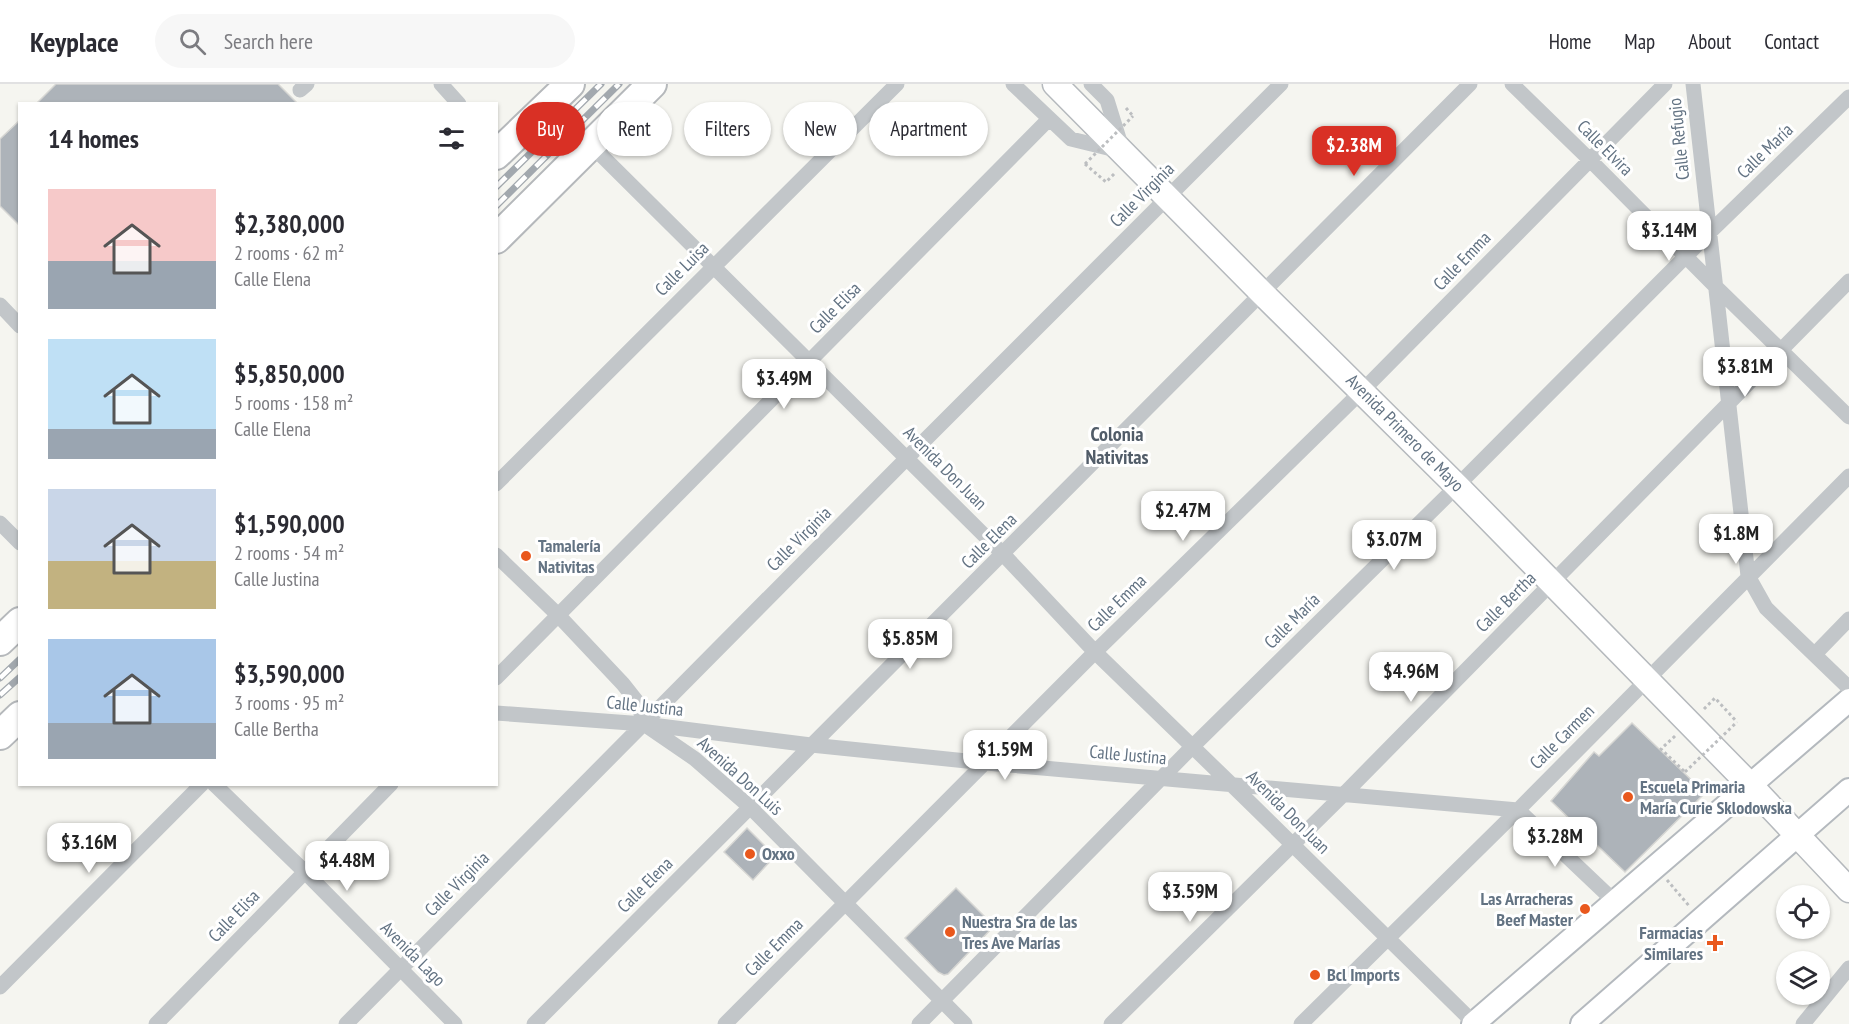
<!DOCTYPE html>
<html lang="en">
<head>
<meta charset="utf-8">
<style>
	body { margin:0; font-family:"PT Sans Narrow",sans-serif; background:#f7f7f7; color:#2b2b33; height:100vh; display:flex; flex-direction:column; font-size:22px; white-space:nowrap }
	* { box-sizing:border-box; margin:0 }
	p { font-size:20px; color:#7c7c81 }
	.icon { flex:none; width:33px; height:33px; fill:none; stroke:currentColor; stroke-width:2; stroke-linecap:round; stroke-linejoin:round }
	.map { position:relative; flex:1; overflow:hidden }
	.sheet { position:absolute; left:18px; top:18px; width:480px; height:684px; display:flex; flex-direction:column; background:#fff; border-radius:0px; box-shadow:0 2px 4px #0004 }
	.sheet>* { flex:none }
	.top-card { position:absolute; left:516px; top:18px; width:570px; height:54px; display:flex; gap:12px }
	.tools { position:absolute; left:1776px; top:801px; display:grid; gap:12px }
	.tools a { display:grid; place-items:center; width:54px; height:54px; border-radius:50%; background:#fff; box-shadow:0 2px 4px #0004; font-size:30px }
	.price { position:absolute; translate:-50% -51px; padding:0 14px; border-radius:12px; background:#fff; color:#222; font-size:20px; line-height:39px; filter:drop-shadow(0 2px 3px #0008) }
	.price::after { content:''; position:absolute; left:50%; top:36px; width:18px; height:14px; margin-left:-9px; background:inherit; clip-path:polygon(0 0,100% 0,50% 100%) }
	.price.active { background:#d93025; color:#fff }
	ul { padding:0; list-style:none }
	li { display:flex; align-items:center; gap:18px; height:150px; padding:0 30px }
	li span { display:grid; place-items:center; flex:none; width:168px; height:120px; border-radius:0px; color:#555 }
	li>.icon { margin-inline-start:auto }
	span .icon { width:72px; height:72px; fill:#fffc; stroke-width:1 }
	li b { font-size:26px }
	h2 { display:flex; justify-content:space-between; align-items:center; height:72px; padding:0 30px; font-size:26px }
	.tag { padding:0 21px; border-radius:27px; background:#fff; box-shadow:0 2px 4px #0004; font-size:21px; line-height:54px }
	.tag.active { background:#d93025; color:#fff }
	header { display:flex; align-items:center; gap:36px; box-sizing:border-box; height:84px; padding:0 30px; background:#fff; border-bottom:2px solid #e1e1e2 }
	header strong { font-size:28px }
	nav { display:flex; gap:33px; margin-inline-start:auto; font-size:21px }
	.search { width:420px; height:54px; background:#f7f7f7; display:flex; align-items:center; gap:15px; box-sizing:border-box; padding:0 21px; border-radius:33px; color:#7c7c81; font-size:22px }
	.map>svg:first-child { display:block }
	.building { fill:#adb3b9; stroke:#d6d6d3; stroke-width:1.5 }
	.lines { fill:none; stroke-linecap:round; stroke-linejoin:round }
	.secondary-casing { stroke:#b4b9be; stroke-width:26 }
	.primary-casing { stroke:#b5b9bd; stroke-width:27 }
	.highway-casing { stroke:#b5b8bb; stroke-width:32 }
	.path { stroke:#bcbec0; stroke-width:3; stroke-dasharray:3 3; stroke-linecap:butt }
	.street { stroke:#c2c6c9; stroke-width:15 }
	.secondary { stroke:#fff; stroke-width:22 }
	.primary { stroke:#fff; stroke-width:24 }
	.highway { stroke:#fff; stroke-width:28 }
	.rail-casing { stroke:#a2a8ae; stroke-width:7 }
	.rail { stroke:#fff; stroke-width:4.5; stroke-dasharray:14; stroke-linecap:butt }
	.path-bridge { stroke:#bcbec0; stroke-width:3; stroke-dasharray:3 3; stroke-linecap:butt }
	.poi-dot { fill:#e9581d; stroke:#fff; stroke-width:2 }
	.labels { text-anchor:middle; stroke-width:6; stroke-linejoin:round; paint-order:stroke }
	.street-label { font-size:18px; fill:#637383; stroke:#fff }
	.poi-label { font-size:18px; font-weight:bold; fill:#637383; stroke:#fff; text-anchor:start }
	.neighbourhood-label { font-size:20px; font-weight:bold; fill:#515c68; stroke:#fff }
</style>
</head>
<body>
<header>
<strong>Keyplace</strong>
<div class="search"><svg class="icon" aria-label="search" viewBox="0 0 24 24"><circle cx="10" cy="10" r="6"/><path d="M15 15l6 6"/></svg>Search here</div>
<nav><a>Home</a><a>Map</a><a>About</a><a>Contact</a></nav>
</header>
<div class="map">
<svg width="1849" height="940" viewBox="0 0 1849 940">
	<rect width="100%" height="100%" fill="#f5f5f0"/>
	<path class="building" d="M56,0H278L298,20H36Z
		M20,36V142L0,122V55Z
		M1632,639L1705,709L1625,788L1551,717L1594,668L1599,672Z
		M747,744L775,772L753,796L724,768Z
		M956,804L994,842L948,890L944,891L938,888L905,854Z"/>
	<g class="lines">
		<g class="secondary-casing">
			<path id="secondary" d="M1473,940L1849,616
				M1582,940L1849,706"/>
		</g>
		<g class="primary-casing">
			<path id="primary" d="M1055,0L1262,209L1457,402L1751,702L1849,806"/>
		</g>
		<g class="highway-casing">
			<path id="highway" d="M496,71L570,0
				M496,155L652,0
				M0,557L20,538
				M0,651L20,632"/>
		</g>
		<path class="path" d="M1126,24L1133,32
			M1085,80L1106,98L1116,88
			M1704,625L1715,614L1737,638
			M1675,652L1661,665L1685,688
			M1667,796L1690,823"/>
		<path class="street" d="M441,0L459,20
			M1013,0L1071,55L1120,67
			M1091,0L1107,16L1121,61
			M1512,0L1589,75L1715,202L1849,333
			M1693,0L1748,492L1766,524L1849,604
			M300,6L307,0
			M591,61L1003,470L1095,568L1233,702L1474,939
			M0,221L20,242
			M496,400L897,0
			M0,439L20,459
			M496,471L558,531L623,600L638,619L644,640L695,675L750,723L965,940
			M1815,570L1849,535
			M496,594L1049,35
			M496,629L644,640L811,661L986,679L1518,726L1614,817
			M214,700L304,787L455,940
			M0,903L202,700
			M156,940L391,700
			M346,940L907,374L1281,0
			M534,940L1470,0
			M725,940L1095,568L1363,306L1665,0
			M919,940L1192,663L1457,402L1709,149L1849,13
			M1111,940L1344,710L1849,197
			M1301,940L1518,726L1849,392
			M1803,940L1849,884"/>
		<use href="#secondary" class="secondary"/>
		<use href="#primary" class="primary"/>
		<use href="#highway" class="highway"/>
		<g class="rail-casing">
			<path id="rail" d="M496,103L601,0
				M496,122L619,0
				M0,594L20,575
				M0,611L20,593"/>
		</g>
		<use href="#rail" class="rail"/>
		<path class="path-bridge" d="M1085,80L1133,32
			M1685,688L1737,638"/>
	</g>
	<g class="poi-dot">
		<circle cx="526" cy="472" r="6"/>
		<circle cx="1628" cy="713" r="6"/>
		<circle cx="750" cy="770" r="6"/>
		<circle cx="1585" cy="825" r="6"/>
		<circle cx="950" cy="848" r="6"/>
		<path d="M1712 850h6v6h6v6h-6v6h-6v-6h-6v-6h6z"/>
		<circle cx="1315" cy="891" r="6"/>
	</g>
	<g class="labels">
		<g class="street-label">
			<text transform="translate(1679 55) rotate(-96)" y="6">Calle Refugio</text>
			<text transform="translate(1605 64) rotate(45)" y="6">Calle Elvira</text>
			<text transform="translate(1765 67) rotate(-44)" y="6">Calle María</text>
			<text transform="translate(1142 111) rotate(-45)" y="6">Calle Virginia</text>
			<text transform="translate(1462 177) rotate(-46)" y="6">Calle Emma</text>
			<text transform="translate(682 185) rotate(-45)" y="6">Calle Luisa</text>
			<text transform="translate(835 224) rotate(-45)" y="6">Calle Elisa</text>
			<text transform="translate(1405 349) rotate(45)" y="6">Avenida Primero de Mayo</text>
			<text transform="translate(945 384) rotate(45)" y="6">Avenida Don Juan</text>
			<text transform="translate(799 455) rotate(-45)" y="6">Calle Virginia</text>
			<text transform="translate(989 457) rotate(-45)" y="6">Calle Elena</text>
			<text transform="translate(1506 518) rotate(-45)" y="6">Calle Bertha</text>
			<text transform="translate(1117 519) rotate(-44)" y="6">Calle Emma</text>
			<text transform="translate(1292 537) rotate(-45)" y="6">Calle María</text>
			<text transform="translate(645 622) rotate(6)" y="6">Calle Justina</text>
			<text transform="translate(1562 653) rotate(-45)" y="6">Calle Carmen</text>
			<text transform="translate(1128 671) rotate(5)" y="6">Calle Justina</text>
			<text transform="translate(740 692) rotate(42)" y="6">Avenida Don Luis</text>
			<text transform="translate(1288 728) rotate(45)" y="6">Avenida Don Juan</text>
			<text transform="translate(457 800) rotate(-45)" y="6">Calle Virginia</text>
			<text transform="translate(645 801) rotate(-45)" y="6">Calle Elena</text>
			<text transform="translate(234 832) rotate(-46)" y="6">Calle Elisa</text>
			<text transform="translate(774 863) rotate(-45)" y="6">Calle Emma</text>
			<text transform="translate(413 870) rotate(45)" y="6">Avenida Lago</text>
		</g>
		<g class="poi-label">
			<text x="538" y="468">Tamalería<tspan x="538" dy="21">Nativitas</tspan></text>
			<text x="1640" y="709">Escuela Primaria<tspan x="1640" dy="21">María Curie Sklodowska</tspan></text>
			<text x="762" y="776">Oxxo</text>
			<text x="1573" y="821" text-anchor="end">Las Arracheras<tspan x="1573" dy="21">Beef Master</tspan></text>
			<text x="962" y="844">Nuestra Sra de las<tspan x="962" dy="21">Tres Ave Marías</tspan></text>
			<text x="1703" y="855" text-anchor="end">Farmacias<tspan x="1703" dy="21">Similares</tspan></text>
			<text x="1327" y="897">Bcl Imports</text>
		</g>
		<g class="neighbourhood-label">
			<text x="1117" y="357">Colonia<tspan x="1117" dy="23">Nativitas</tspan></text>
		</g>
	</g>
</svg>
<div class="tools">
<a><svg class="icon" aria-label="locate" viewBox="0 0 24 24"><circle cx="12" cy="12" r="6"/><path d="M12 2v4M12 18v4M2 12h4M18 12h4"/></svg></a>
<a><svg class="icon" aria-label="layers" viewBox="0 0 24 24"><path d="M12 4l9 5-9 5-9-5zM3 14l9 5 9-5"/></svg></a>
</div>
<b class="price active" style="left:1354px;top:93px">$2.38M</b>
<b class="price" style="left:1669px;top:178px">$3.14M</b>
<b class="price" style="left:1745px;top:314px">$3.81M</b>
<b class="price" style="left:784px;top:326px">$3.49M</b>
<b class="price" style="left:1183px;top:458px">$2.47M</b>
<b class="price" style="left:1736px;top:481px">$1.8M</b>
<b class="price" style="left:1394px;top:487px">$3.07M</b>
<b class="price" style="left:910px;top:586px">$5.85M</b>
<b class="price" style="left:1411px;top:619px">$4.96M</b>
<b class="price" style="left:1005px;top:697px">$1.59M</b>
<b class="price" style="left:1555px;top:784px">$3.28M</b>
<b class="price" style="left:89px;top:790px">$3.16M</b>
<b class="price" style="left:347px;top:808px">$4.48M</b>
<b class="price" style="left:1190px;top:839px">$3.59M</b>
<div class="top-card">
<a class="tag active">Buy</a>
<a class="tag">Rent</a>
<a class="tag">Filters</a>
<a class="tag">New</a>
<a class="tag">Apartment</a>
</div>
<section class="sheet">
<h2>14 homes<svg class="icon" aria-label="filters" viewBox="0 0 24 24"><path d="M4 7h16M4 17h16"/><circle cx="9" cy="7" r="2"/><circle cx="15" cy="17" r="2"/></svg></h2>
<ul>
<li><span style="background:linear-gradient(#f6c9c9 60%,#9aa5b1 0)"><svg class="icon" aria-label="home" viewBox="0 0 24 24"><path d="M3 11l9-7 9 7M6 9v11h12V9"/></svg></span><div><b>$2,380,000</b><p>2 rooms · 62 m²</p><p>Calle Elena</p></div></li>
<li><span style="background:linear-gradient(#bfe0f5 75%,#9aa5b1 0)"><svg class="icon" aria-label="home" viewBox="0 0 24 24"><path d="M3 11l9-7 9 7M6 9v11h12V9"/></svg></span><div><b>$5,850,000</b><p>5 rooms · 158 m²</p><p>Calle Elena</p></div></li>
<li><span style="background:linear-gradient(#c9d6e8 60%,#c2b280 0)"><svg class="icon" aria-label="home" viewBox="0 0 24 24"><path d="M3 11l9-7 9 7M6 9v11h12V9"/></svg></span><div><b>$1,590,000</b><p>2 rooms · 54 m²</p><p>Calle Justina</p></div></li>
<li><span style="background:linear-gradient(#a9c7e8 70%,#9aa5b1 0)"><svg class="icon" aria-label="home" viewBox="0 0 24 24"><path d="M3 11l9-7 9 7M6 9v11h12V9"/></svg></span><div><b>$3,590,000</b><p>3 rooms · 95 m²</p><p>Calle Bertha</p></div></li>
</ul>
</section>
</div>
</body>
</html>
